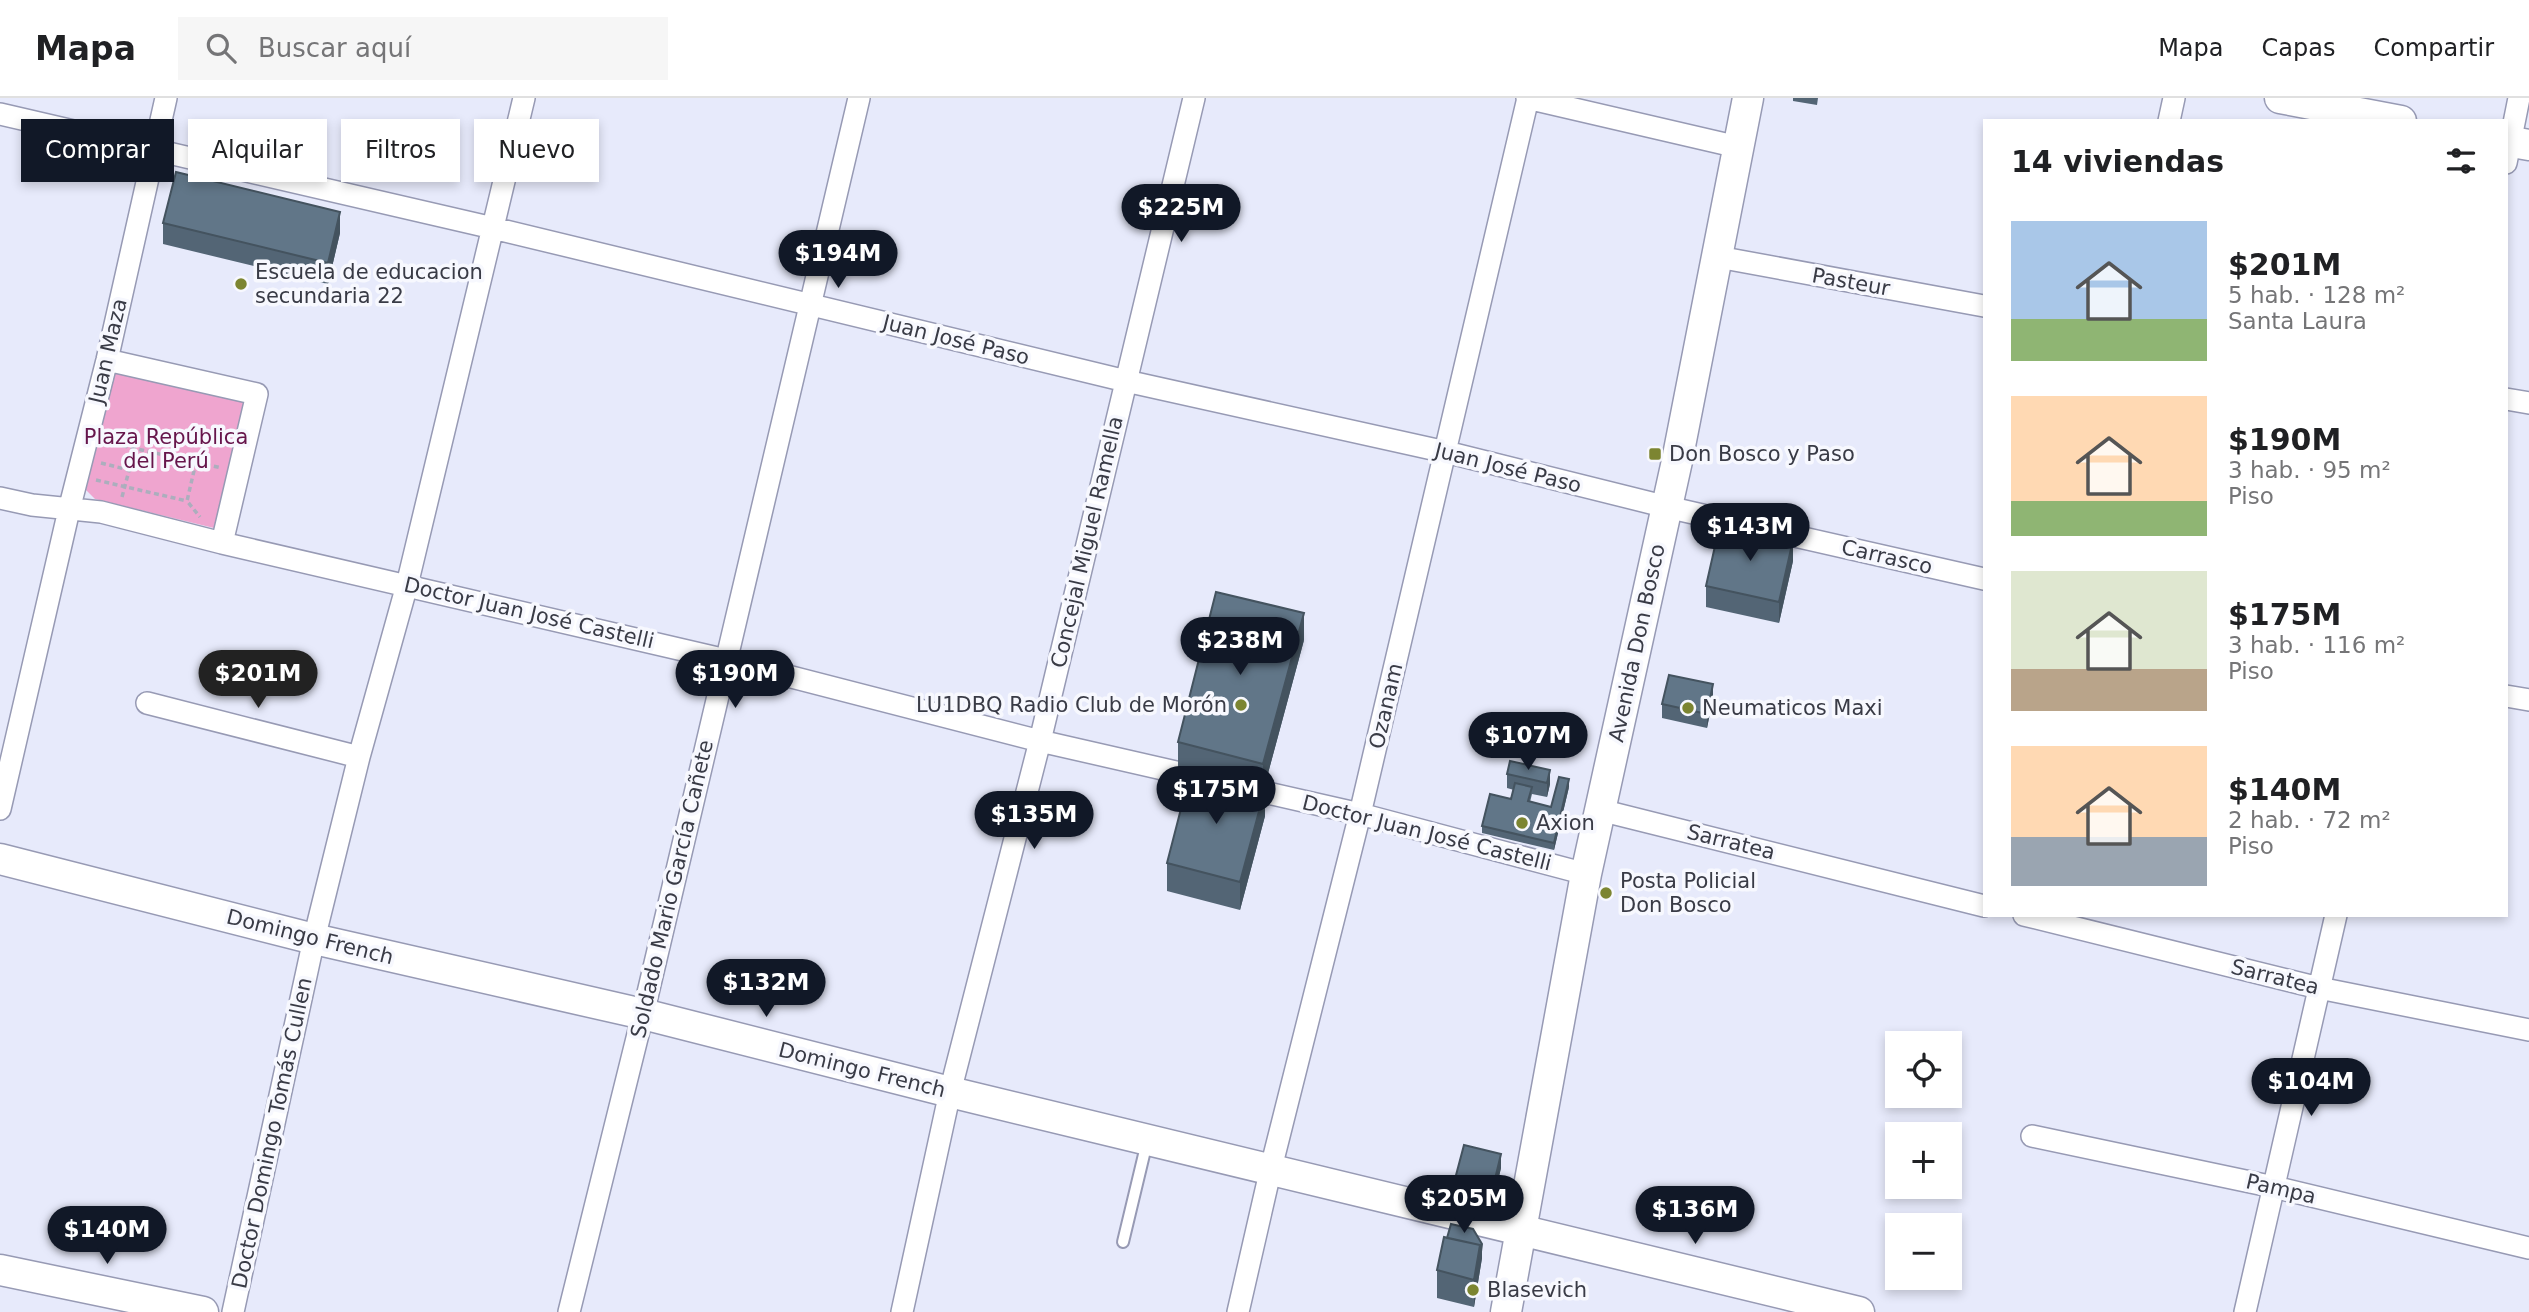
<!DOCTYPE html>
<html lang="es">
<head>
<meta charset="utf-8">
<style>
	body { margin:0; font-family:"DejaVu Sans",sans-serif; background:#f6f6f6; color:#202124; height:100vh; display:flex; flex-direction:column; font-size:26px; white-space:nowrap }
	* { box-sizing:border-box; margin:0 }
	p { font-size:23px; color:#757577 }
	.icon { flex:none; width:38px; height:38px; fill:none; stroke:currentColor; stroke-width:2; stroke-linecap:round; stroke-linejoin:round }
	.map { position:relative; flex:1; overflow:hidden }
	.side { position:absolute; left:1983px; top:21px; width:525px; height:798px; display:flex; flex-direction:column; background:#fff; border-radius:0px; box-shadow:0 4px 10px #0003 }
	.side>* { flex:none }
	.hud { position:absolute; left:21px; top:21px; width:665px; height:63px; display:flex; gap:14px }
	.tools { position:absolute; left:1885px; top:933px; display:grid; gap:14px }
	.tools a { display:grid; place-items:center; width:77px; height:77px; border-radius:0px; background:#fff; box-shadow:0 4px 10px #0003; font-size:35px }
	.price { position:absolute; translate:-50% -60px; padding:0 16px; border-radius:24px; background:#111827; color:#fff; font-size:23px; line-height:46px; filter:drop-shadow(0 2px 4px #0008) }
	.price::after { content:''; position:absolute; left:50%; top:42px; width:21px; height:16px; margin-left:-10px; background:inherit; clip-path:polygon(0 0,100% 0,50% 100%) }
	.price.current { background:#222; color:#fff }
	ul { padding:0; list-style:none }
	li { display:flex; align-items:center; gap:21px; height:175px; padding:0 28px }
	li span { display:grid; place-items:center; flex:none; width:196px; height:140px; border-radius:0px; color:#555 }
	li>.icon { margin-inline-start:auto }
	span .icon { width:84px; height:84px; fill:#fffc; stroke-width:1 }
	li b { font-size:30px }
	h2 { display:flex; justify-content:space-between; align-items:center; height:84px; padding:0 28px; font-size:30px }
	.pill { padding:0 24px; border-radius:0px; background:#fff; box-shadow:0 4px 10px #0003; font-size:24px; line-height:63px }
	.pill.current { background:#111827; color:#fff }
	header { display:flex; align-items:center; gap:42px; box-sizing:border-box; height:98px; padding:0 35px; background:#fff; border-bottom:2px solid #e0e0e0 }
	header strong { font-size:33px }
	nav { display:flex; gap:38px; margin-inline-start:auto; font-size:24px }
	.search { width:490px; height:63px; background:#f6f6f6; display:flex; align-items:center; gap:18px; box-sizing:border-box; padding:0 24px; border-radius:0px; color:#757577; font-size:26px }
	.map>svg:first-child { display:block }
	.green { fill:#efa5cf }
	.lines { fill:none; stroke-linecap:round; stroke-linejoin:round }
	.lane-casing { stroke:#979ab4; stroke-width:14 }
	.street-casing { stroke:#979ab4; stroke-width:24 }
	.secondary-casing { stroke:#979ab4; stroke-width:33 }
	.path { stroke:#acaebd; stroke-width:3.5; stroke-dasharray:5 3.5; stroke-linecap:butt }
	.lane { stroke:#fff; stroke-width:10 }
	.street { stroke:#fff; stroke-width:21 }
	.secondary { stroke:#fff; stroke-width:30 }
	.wall { fill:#536575 }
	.shaded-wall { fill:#44535f }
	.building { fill:#617688; stroke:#44535f; stroke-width:2 }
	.poi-dot { fill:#7c8531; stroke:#f7f8fe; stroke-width:2.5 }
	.labels { text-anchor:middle; stroke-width:7; stroke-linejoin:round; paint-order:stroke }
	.poi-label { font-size:21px; fill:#393b46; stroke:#f7f8fe; text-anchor:start }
	.street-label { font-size:21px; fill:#393b46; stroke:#f7f8fe }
	.park-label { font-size:21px; fill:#66154b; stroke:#f7f8fe }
</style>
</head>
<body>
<header>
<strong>Mapa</strong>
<div class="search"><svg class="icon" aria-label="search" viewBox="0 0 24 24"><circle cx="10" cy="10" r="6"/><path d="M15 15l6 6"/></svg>Buscar aquí</div>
<nav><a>Mapa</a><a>Capas</a><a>Compartir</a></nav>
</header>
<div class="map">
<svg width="2529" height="1214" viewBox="0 0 2529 1214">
	<rect width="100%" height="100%" fill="#e7eafb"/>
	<path class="green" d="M116,271L246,303L214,430L95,401L86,392Z"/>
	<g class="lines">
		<g class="lane-casing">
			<path id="lane" d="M1123,1144L1147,1044"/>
		</g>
		<g class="street-casing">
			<path id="street" d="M1527,0L1738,49
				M0,16L493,130L1126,283L1446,354L1667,409L1984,481
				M2169,23L2174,0
				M2506,65L2519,0
				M1718,159L1984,208
				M107,262L257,296L222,445
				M2506,301L2529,305
				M0,400L32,407L101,414L222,445L726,562L1040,643L1360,716L1586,776
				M2506,598L2529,602
				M147,605L359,659
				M0,711L69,412L107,262L166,0
				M1600,712L1984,808
				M2024,817L2319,890L2529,932
				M2032,1038L2274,1089L2529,1150
				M233,1214L314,841L359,659L407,487L524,0
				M569,1214L643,916L859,0
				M902,1214L950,994L1040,643L1194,0
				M1238,1214L1271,1070L1360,716L1528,0
				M2245,1214L2336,817"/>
		</g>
		<g class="secondary-casing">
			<path id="secondary" d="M2280,0L2401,23
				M2506,43L2529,47
				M0,761L314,841L643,916L950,994L1859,1214
				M0,1172L203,1214
				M1506,1214L1586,776L1677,363L1748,0"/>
		</g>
		<path class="path" d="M106,344L222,370
			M196,364L187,403L200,419
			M101,365L129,372
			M96,382L187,403
			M122,399L135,350"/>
		<use href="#lane" class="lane"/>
		<use href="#street" class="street"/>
		<use href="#secondary" class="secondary"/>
	</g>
	<path class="wall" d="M1793,0H1818L1817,7L1793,3Z
		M163,125L340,135L328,186L163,146Z
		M1793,463L1779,525L1706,509V488Z
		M1304,542L1264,690L1265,718L1240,812L1167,793V765L1190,674L1178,671V644Z
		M1713,600L1707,630L1662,620V606Z
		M1507,676L1550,686L1547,699L1532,696L1530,704L1551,709L1569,689L1554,752L1482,735V728L1511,701L1514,692L1507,690Z
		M1501,1070L1495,1095L1483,1101L1455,1095V1081Z
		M1447,1140L1482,1160L1474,1209L1437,1200V1172Z"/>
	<path class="shaded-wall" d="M340,114V135L328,186V165Z
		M1793,442V463L1779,525V504Z
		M1304,515V542L1263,694V666Z
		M1713,586V600L1707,630V616Z
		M1550,672V686L1547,699V685Z
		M1569,681V689L1554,752V745Z
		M1265,691V718L1240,812V784Z
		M1501,1056V1070L1495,1095L1483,1101V1087Z
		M1482,1146V1160L1474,1209V1182L1480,1147Z"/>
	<path class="building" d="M176,74L340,114L328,165L163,125Z
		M1720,426L1793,442L1779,504L1706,488Z
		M1216,494L1304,515L1263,666L1178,644Z
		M1669,577L1713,586L1707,616L1662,606Z
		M1510,663L1550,672L1547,685L1507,676Z
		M1191,672L1265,691L1240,784L1167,765Z
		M1559,679L1569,681L1554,745L1482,728L1490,696L1511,701L1515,685L1532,689L1528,703L1551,709Z
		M1464,1047L1501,1056L1495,1081L1483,1087L1455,1081Z
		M1451,1126L1473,1131L1482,1146L1480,1161V1147L1447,1140Z
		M1444,1139L1480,1147L1474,1182L1437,1172Z"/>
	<g class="poi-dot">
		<circle cx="241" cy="186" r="7"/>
		<rect x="1648" y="349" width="14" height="14" rx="3.5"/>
		<circle cx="1241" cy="607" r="7"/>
		<circle cx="1688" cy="610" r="7"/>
		<circle cx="1522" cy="725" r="7"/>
		<circle cx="1606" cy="795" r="7"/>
		<circle cx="1473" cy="1192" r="7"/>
	</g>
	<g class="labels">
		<g class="poi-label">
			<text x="255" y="181">Escuela de educacion<tspan x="255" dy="24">secundaria 22</tspan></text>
			<text x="1669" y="363">Don Bosco y Paso</text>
			<text x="1227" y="614" text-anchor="end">LU1DBQ Radio Club de Morón</text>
			<text x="1702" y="617">Neumaticos Maxi</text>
			<text x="1536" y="732">Axion</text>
			<text x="1620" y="790">Posta Policial<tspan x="1620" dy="24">Don Bosco</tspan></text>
			<text x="1487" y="1199">Blasevich</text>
		</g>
		<g class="street-label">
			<text transform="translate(1851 184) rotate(10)" y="7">Pasteur</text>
			<text transform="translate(956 242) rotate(14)" y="7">Juan José Paso</text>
			<text transform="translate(108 253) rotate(-77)" y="7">Juan Maza</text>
			<text transform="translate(1508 370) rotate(14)" y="7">Juan José Paso</text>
			<text transform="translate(1087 444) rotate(-77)" y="7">Concejal Miguel Ramella</text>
			<text transform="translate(1887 459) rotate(13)" y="7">Carrasco</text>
			<text transform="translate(529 515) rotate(13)" y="7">Doctor Juan José Castelli</text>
			<text transform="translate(1637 545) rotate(-78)" y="7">Avenida Don Bosco</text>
			<text transform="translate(1386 608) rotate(-77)" y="7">Ozanam</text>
			<text transform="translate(1427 735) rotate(14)" y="7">Doctor Juan José Castelli</text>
			<text transform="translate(1731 744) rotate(14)" y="7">Sarratea</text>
			<text transform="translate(672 791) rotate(-77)" y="7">Soldado Mario García Cañete</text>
			<text transform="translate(310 839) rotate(14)" y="7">Domingo French</text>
			<text transform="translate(2275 879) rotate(14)" y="7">Sarratea</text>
			<text transform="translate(862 972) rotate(14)" y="7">Domingo French</text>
			<text transform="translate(272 1035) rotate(-78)" y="7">Doctor Domingo Tomás Cullen</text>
			<text transform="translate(2281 1091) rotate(13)" y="7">Pampa</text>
		</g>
		<g class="park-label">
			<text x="166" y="346">Plaza República<tspan x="166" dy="24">del Perú</tspan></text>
		</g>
	</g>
</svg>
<div class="tools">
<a><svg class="icon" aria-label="locate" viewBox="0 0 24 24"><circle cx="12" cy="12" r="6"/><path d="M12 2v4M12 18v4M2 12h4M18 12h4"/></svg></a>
<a>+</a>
<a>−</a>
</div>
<b class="price" style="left:1181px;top:146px">$225M</b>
<b class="price" style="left:838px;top:192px">$194M</b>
<b class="price" style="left:1750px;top:465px">$143M</b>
<b class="price" style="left:1240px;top:579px">$238M</b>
<b class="price current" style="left:258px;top:612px">$201M</b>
<b class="price" style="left:735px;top:612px">$190M</b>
<b class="price" style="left:1528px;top:674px">$107M</b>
<b class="price" style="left:1216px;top:728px">$175M</b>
<b class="price" style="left:1034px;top:753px">$135M</b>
<b class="price" style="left:766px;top:921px">$132M</b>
<b class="price" style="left:2311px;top:1020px">$104M</b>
<b class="price" style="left:1464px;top:1137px">$205M</b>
<b class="price" style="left:1695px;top:1148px">$136M</b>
<b class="price" style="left:107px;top:1168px">$140M</b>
<div class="hud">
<a class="pill current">Comprar</a>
<a class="pill">Alquilar</a>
<a class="pill">Filtros</a>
<a class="pill">Nuevo</a>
</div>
<section class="side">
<h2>14 viviendas<svg class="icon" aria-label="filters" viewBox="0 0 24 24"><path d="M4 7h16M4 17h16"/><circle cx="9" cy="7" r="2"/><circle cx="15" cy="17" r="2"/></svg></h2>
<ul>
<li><span style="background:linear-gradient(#a9c7e8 70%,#8fb573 0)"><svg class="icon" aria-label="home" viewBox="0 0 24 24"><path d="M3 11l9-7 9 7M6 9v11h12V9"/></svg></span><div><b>$201M</b><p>5 hab. · 128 m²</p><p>Santa Laura</p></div></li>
<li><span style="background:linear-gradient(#ffd9b3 75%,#8fb573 0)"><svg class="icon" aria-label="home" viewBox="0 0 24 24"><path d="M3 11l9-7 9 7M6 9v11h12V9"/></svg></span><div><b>$190M</b><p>3 hab. · 95 m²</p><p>Piso</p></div></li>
<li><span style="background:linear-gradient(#dfe7d0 70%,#b9a48a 0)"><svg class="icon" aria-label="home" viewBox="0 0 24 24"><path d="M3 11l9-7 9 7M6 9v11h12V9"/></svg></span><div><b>$175M</b><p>3 hab. · 116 m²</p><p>Piso</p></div></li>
<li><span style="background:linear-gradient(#ffd9b3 65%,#9aa5b1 0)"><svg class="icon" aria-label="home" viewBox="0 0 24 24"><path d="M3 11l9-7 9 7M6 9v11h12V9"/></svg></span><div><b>$140M</b><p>2 hab. · 72 m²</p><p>Piso</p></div></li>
</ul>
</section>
</div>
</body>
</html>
